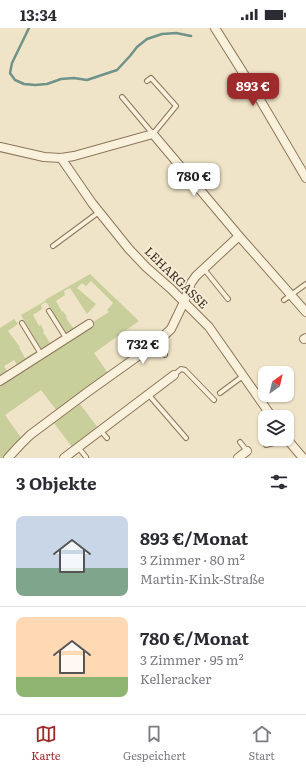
<!DOCTYPE html>
<html lang="de">
<head>
<meta charset="utf-8">
<style>
	body { margin:0; font-family:Literata,serif; background:#f2f2f3; color:#2b2b33; height:100vh; display:flex; flex-direction:column; font-size:15px; white-space:nowrap }
	* { box-sizing:border-box; margin:0 }
	p { font-size:13px; color:#7c7c81 }
	.icon { flex:none; width:22px; height:22px; fill:none; stroke:currentColor; stroke-width:2; stroke-linecap:round; stroke-linejoin:round }
	.map { position:relative; height:430px; overflow:hidden }
	.drawer { display:flex; flex-direction:column; background:#fff; flex:1 }
	.drawer>* { flex:none }
	.needle { width:26px; rotate:34deg }
	.buttons { position:absolute; left:258px; top:338px; display:grid; gap:8px }
	.buttons a { display:grid; place-items:center; width:36px; height:36px; border-radius:8px; background:#fff; box-shadow:0 1px 3px #0004; font-size:20px }
	.price { position:absolute; translate:-50% -34px; padding:0 9px; border-radius:8px; background:#fff; color:#222; font-size:13px; line-height:26px; filter:drop-shadow(0 1px 2px #0008) }
	.price::after { content:''; position:absolute; left:50%; top:24px; width:12px; height:9px; margin-left:-6px; background:inherit; clip-path:polygon(0 0,100% 0,50% 100%) }
	.price.active { background:#9e2a2b; color:#fff }
	ul { padding:0; list-style:none }
	li { display:flex; align-items:center; gap:12px; height:100px; padding:0 16px }
	li+li { border-top:1px solid #e1e1e2 }
	li span { display:grid; place-items:center; flex:none; width:112px; height:80px; border-radius:8px; color:#555 }
	li>.icon { margin-inline-start:auto }
	span .icon { width:48px; height:48px; fill:#fffc; stroke-width:1 }
	li b { font-size:17px }
	h2 { display:flex; justify-content:space-between; align-items:center; height:48px; padding:0 16px; font-size:17px }
	.status { display:flex; justify-content:space-between; align-items:center; height:28px; padding:0 20px; background:#fff; direction:ltr }
	.status svg { height:11px; fill:currentColor }
	.tab-bar { display:flex; justify-content:space-around; align-items:center; height:56px; border-top:1px solid #e1e1e2; background:#fff; font-size:11px; color:#7c7c81 }
	.tab-bar a { display:grid; justify-items:center; gap:2px }
	.tab-bar .active { color:#9e2a2b }
	.map>svg:first-child { display:block }
	.green { fill:#c9cf9b }
	.lines { fill:none; stroke-linecap:round; stroke-linejoin:round }
	.stream { stroke:#6f938a; stroke-width:2.5 }
	.service-casing { stroke:#8d765c; stroke-width:6 }
	.minor-casing { stroke:#8d765c; stroke-width:10 }
	.service { stroke:#faf1dc; stroke-width:4 }
	.minor { stroke:#faf1dc; stroke-width:8 }
	.labels { text-anchor:middle; stroke-width:3.5; stroke-linejoin:round; paint-order:stroke }
	.street-label { font-size:12px; fill:#3d2e20; stroke:#f7eed8 }
</style>
</head>
<body>
<div class="status"><b>13:34</b><svg viewBox="0 0 49 12"><path d="M0 12V9h3v3zM5 12V6h3v6zM10 12V3h3v9zM15 12V0h3v12zM26 1h20v11H26zM47 4h2v5h-2z"/></svg></div>
<div class="map">
<svg width="306" height="430" viewBox="0 0 306 430">
	<rect width="100%" height="100%" fill="#f0e4c8"/>
	<path class="green" d="M90,246L139,293L94,325L108,345L57,383L41,362L5,387L22,411L4,430H0V356L94,296L93,294L109,284L107,282L113,275L91,253L86,258L82,255L77,260L96,276L87,286L70,260L64,263L65,267L56,273L62,284L63,283L67,289L66,290L73,300L82,295L83,296L67,306L46,274L41,277L42,281L33,287L39,298L41,297L44,303L43,304L50,315L60,309L59,311L42,322L21,287L45,273L46,274L45,272Z
		M14,291L18,296L8,303L20,319H19L25,330L35,324L36,326L18,338L14,332L4,338L7,343L0,348V300Z
		M80,376L98,400L72,419L54,395Z"/>
	<g class="lines">
		<path class="stream" d="M29,0L12,35L10,45L15,52L24,56L35,57L47,56L61,51L74,50L87,52L117,42L130,28L137,19L147,11L162,6L176,5L191,8"/>
		<g class="service-casing">
			<path id="service" d="M122,69L153,106L176,78L151,50L147,53
				M53,218L99,184
				M204,241L228,271
				M284,272L306,256
				M49,283L66,310
				M22,295L41,326
				M155,316L165,327
				M174,347L181,341L185,342L214,372
				M220,365L243,348
				M148,366L186,410
				M100,402L107,410
				M240,414L247,423
				M266,417L274,415L282,411
				M78,419L86,429"/>
		</g>
		<g class="minor-casing">
			<path id="minor" d="M215,0L259,70L306,150
				M0,119L44,129L61,130L74,128L142,109L153,106L239,208L306,284
				M61,130L92,175L129,221L146,239L171,261L209,299L272,389
				M304,311L306,310
				M0,353L89,296
				M287,411L303,430
				M8,430L19,418L30,407L89,363L155,316L171,301L184,274L191,255L196,248L239,208
				M64,430L174,347
				M238,430L247,423"/>
		</g>
		<use href="#service" class="service"/>
		<use href="#minor" class="minor"/>
	</g>
	<g class="labels">
		<g class="street-label">
			<text transform="translate(176 250) rotate(44)" y="4">LEHARGASSE</text>
		</g>
	</g>
</svg>
<div class="buttons">
<a><svg class="needle" viewBox="-14 -14 28 28"><path d="M0-13l5 13h-10z" fill="#e53935"/><path d="M0 13l5-13h-10z" fill="#7c7c81"/></svg></a>
<a><svg class="icon" aria-label="layers" viewBox="0 0 24 24"><path d="M12 4l9 5-9 5-9-5zM3 14l9 5 9-5"/></svg></a>
</div>
<b class="price active" style="left:253px;top:79px">893 €</b>
<b class="price" style="left:194px;top:169px">780 €</b>
<b class="price" style="left:143px;top:337px">732 €</b>
</div>
<section class="drawer">
<h2>3 Objekte<svg class="icon" aria-label="filters" viewBox="0 0 24 24"><path d="M4 7h16M4 17h16"/><circle cx="9" cy="7" r="2"/><circle cx="15" cy="17" r="2"/></svg></h2>
<ul>
<li><span style="background:linear-gradient(#c9d6e8 65%,#7fa58c 0)"><svg class="icon" aria-label="home" viewBox="0 0 24 24"><path d="M3 11l9-7 9 7M6 9v11h12V9"/></svg></span><div><b>893 €/Monat</b><p>3 Zimmer · 80 m²</p><p>Martin-Kink-Straße</p></div></li>
<li><span style="background:linear-gradient(#ffd9b3 75%,#8fb573 0)"><svg class="icon" aria-label="home" viewBox="0 0 24 24"><path d="M3 11l9-7 9 7M6 9v11h12V9"/></svg></span><div><b>780 €/Monat</b><p>3 Zimmer · 95 m²</p><p>Kelleracker</p></div></li>
</ul>
</section>
<nav class="tab-bar">
<a class="active"><svg class="icon" aria-label="map" viewBox="0 0 24 24"><path d="M3 6l6-2 6 2 6-2v14l-6 2-6-2-6 2zM9 4v14M15 6v14"/></svg>Karte</a>
<a><svg class="icon" aria-label="saved" viewBox="0 0 24 24"><path d="M7 4h10v16l-5-4-5 4z"/></svg>Gespeichert</a>
<a><svg class="icon" aria-label="home" viewBox="0 0 24 24"><path d="M3 11l9-7 9 7M6 9v11h12V9"/></svg>Start</a>
</nav>
</body>
</html>
